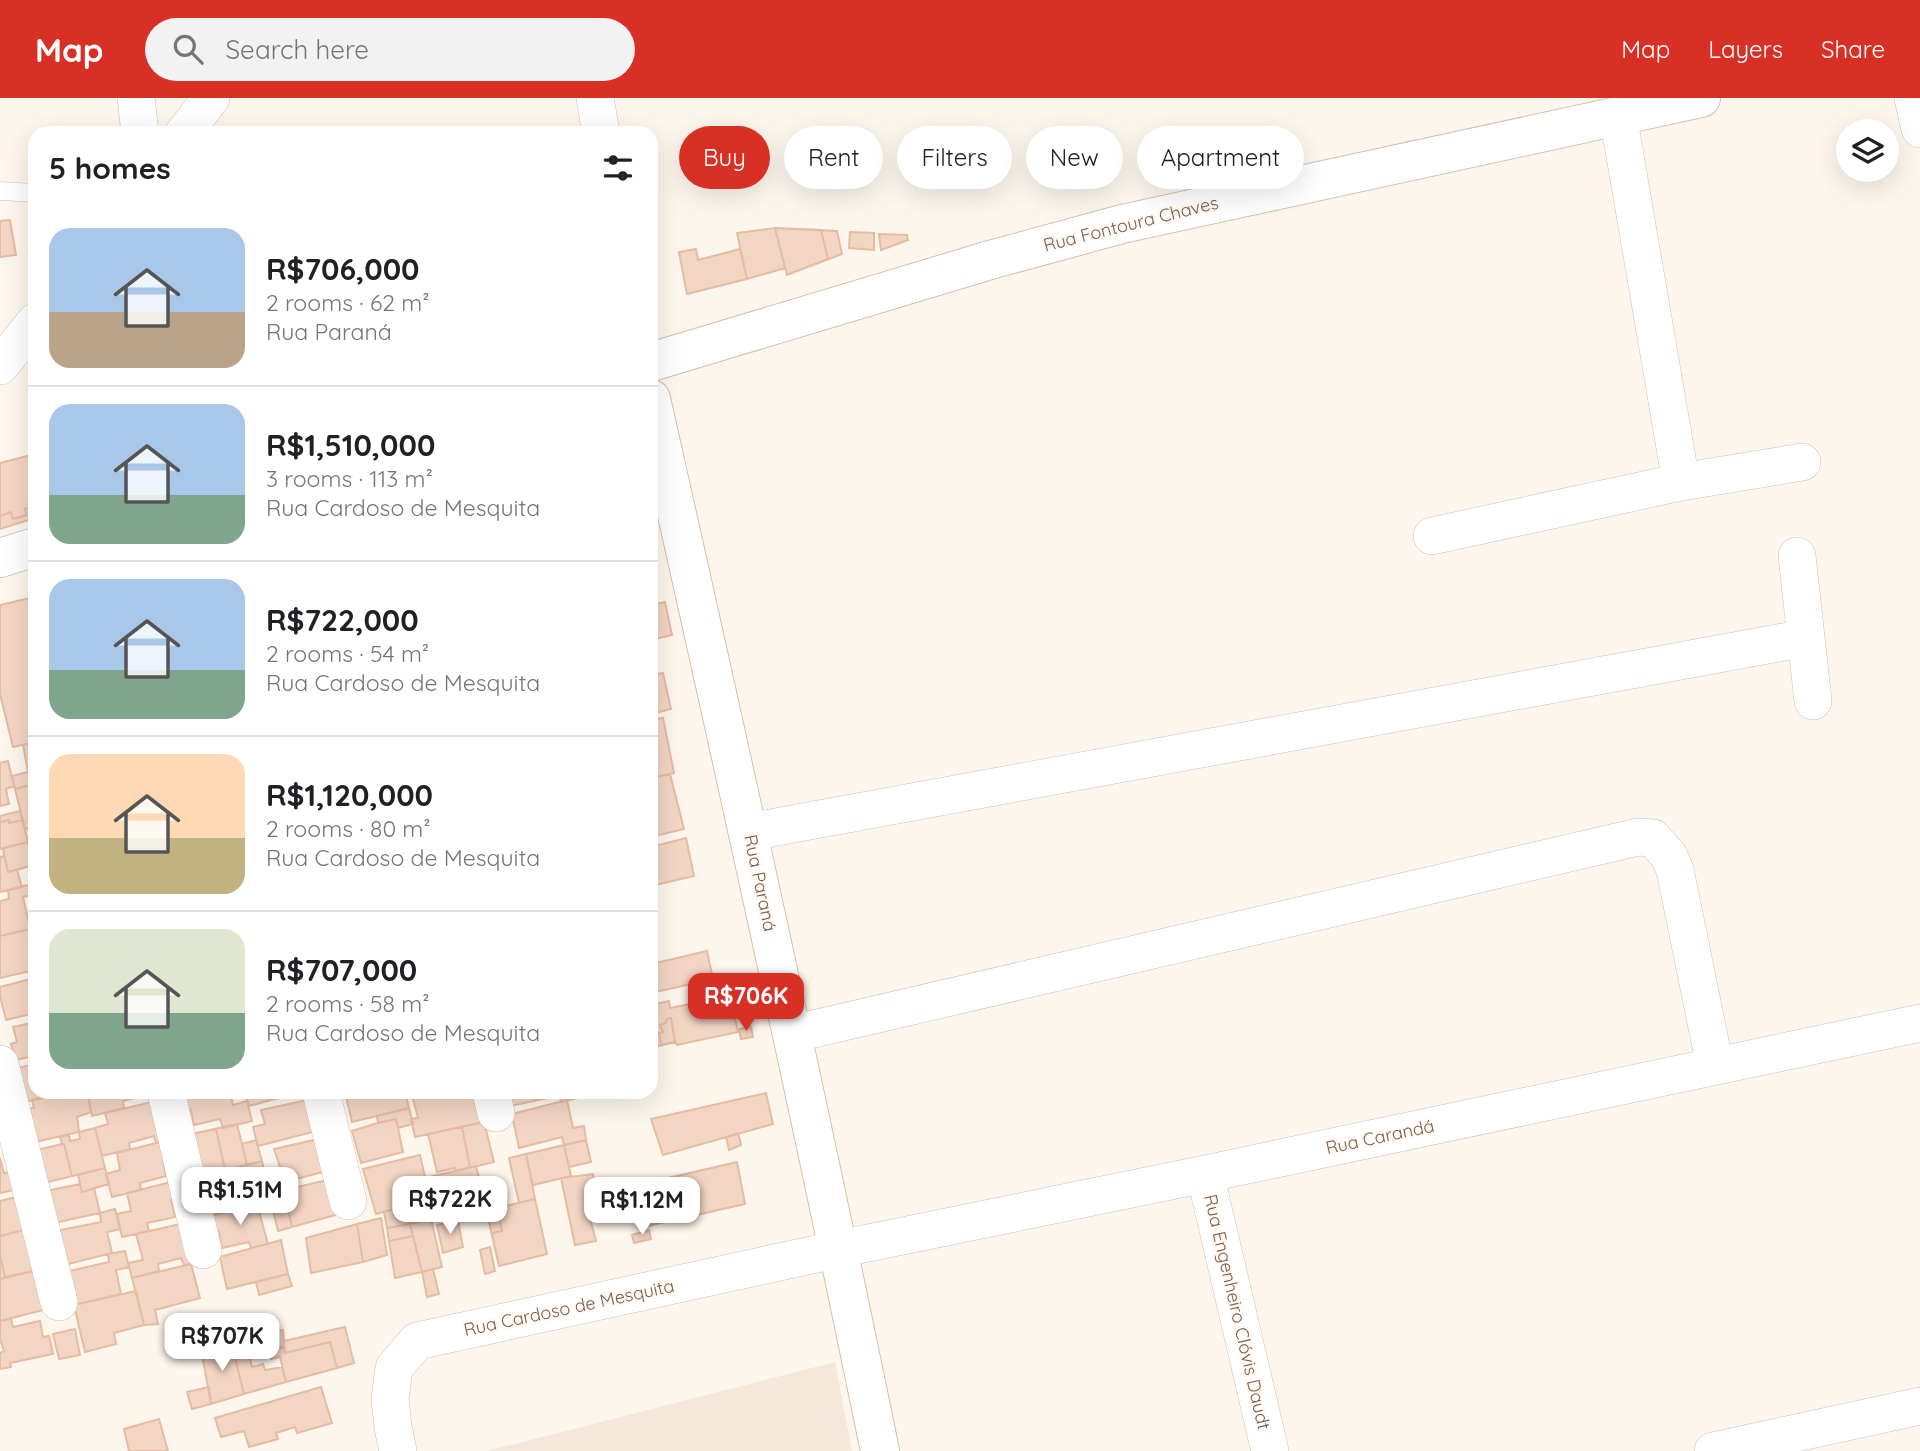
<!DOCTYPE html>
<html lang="en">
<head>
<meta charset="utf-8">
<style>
	body { margin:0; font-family:Quicksand,sans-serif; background:#f2f2f2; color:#202124; height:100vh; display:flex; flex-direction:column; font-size:26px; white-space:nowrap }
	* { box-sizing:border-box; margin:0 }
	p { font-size:23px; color:#757577 }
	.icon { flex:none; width:38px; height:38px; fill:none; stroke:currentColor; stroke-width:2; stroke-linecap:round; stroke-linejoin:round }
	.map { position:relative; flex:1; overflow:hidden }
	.details { position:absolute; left:28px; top:28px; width:630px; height:973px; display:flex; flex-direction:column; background:#fff; border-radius:21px; box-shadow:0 7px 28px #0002 }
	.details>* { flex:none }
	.guide { position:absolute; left:679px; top:28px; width:665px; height:63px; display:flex; gap:14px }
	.buttons { position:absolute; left:1836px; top:21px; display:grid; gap:14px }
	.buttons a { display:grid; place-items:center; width:63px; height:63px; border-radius:50%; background:#fff; box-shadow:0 7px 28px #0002; font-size:35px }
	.price { position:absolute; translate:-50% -60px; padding:0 16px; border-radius:14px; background:#fff; color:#222; font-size:23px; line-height:46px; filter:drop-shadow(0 2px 4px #0008) }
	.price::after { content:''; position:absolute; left:50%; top:42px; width:21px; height:16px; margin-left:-10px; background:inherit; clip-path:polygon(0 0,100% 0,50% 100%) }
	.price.on { background:#d93025; color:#fff }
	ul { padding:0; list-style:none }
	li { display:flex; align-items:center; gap:21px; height:175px; padding:0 21px }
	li+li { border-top:2px solid #e0e0e0 }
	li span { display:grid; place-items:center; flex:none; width:196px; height:140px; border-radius:21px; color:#555 }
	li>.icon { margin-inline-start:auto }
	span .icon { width:84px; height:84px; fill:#fffc; stroke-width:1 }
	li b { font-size:30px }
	h2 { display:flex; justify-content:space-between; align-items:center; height:84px; padding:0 21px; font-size:30px }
	.tag { padding:0 24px; border-radius:32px; background:#fff; box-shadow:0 7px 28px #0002; font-size:24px; line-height:63px }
	.tag.on { background:#d93025; color:#fff }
	header { display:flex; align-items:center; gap:42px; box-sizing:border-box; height:98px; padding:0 35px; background:#d93025; color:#fff }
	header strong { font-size:33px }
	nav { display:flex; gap:38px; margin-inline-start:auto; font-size:24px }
	.search { width:490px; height:63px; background:#f2f2f2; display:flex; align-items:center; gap:18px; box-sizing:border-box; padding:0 24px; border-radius:38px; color:#757577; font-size:26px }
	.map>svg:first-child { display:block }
	.residential { fill:#f5e8da }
	.building { fill:#f3d5c3; stroke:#e6bba3; stroke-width:2 }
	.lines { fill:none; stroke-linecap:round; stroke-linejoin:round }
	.lane-casing { stroke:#d1beb0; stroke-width:19 }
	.street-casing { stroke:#d1beb0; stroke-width:38 }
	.secondary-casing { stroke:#d6c0b0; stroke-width:40 }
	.lane { stroke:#fff; stroke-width:18 }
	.street { stroke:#fff; stroke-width:37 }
	.secondary { stroke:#fff; stroke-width:38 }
	.labels { text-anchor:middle; stroke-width:5; stroke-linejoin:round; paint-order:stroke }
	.street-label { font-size:18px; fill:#7a5c4d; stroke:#fffaf3 }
</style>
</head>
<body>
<header>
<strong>Map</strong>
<div class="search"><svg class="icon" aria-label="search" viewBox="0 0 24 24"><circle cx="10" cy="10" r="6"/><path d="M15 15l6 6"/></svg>Search here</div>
<nav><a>Map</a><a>Layers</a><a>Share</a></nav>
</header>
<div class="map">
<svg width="1920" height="1353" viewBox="0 0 1920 1353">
	<rect width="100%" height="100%" fill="#fdf6ec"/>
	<path class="residential" d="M835,1264L852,1353H487Z"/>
	<path class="building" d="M10,122L16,157L0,159V123Z
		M775,130L821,132L828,161L787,177Z
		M775,130L837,133L842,156L787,177Z
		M775,130L785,170L747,181L737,135Z
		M850,134L874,135V152L849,150Z
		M879,136L907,137L908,142L881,152Z
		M696,151L698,162L740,151L747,181L687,196L679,154Z
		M35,356V420L0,431V365Z
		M35,356V408L25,411L27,417L13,421L11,414L0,418V365Z
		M30,500L35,520V644L13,649L0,596V507Z
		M665,504L672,537L651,542V507Z
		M663,575L671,611L651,616V577Z
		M663,620L674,675L651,680V622Z
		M35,644V686L15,691L12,678L28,674L23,647Z
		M8,663L14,688L6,691L9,706L0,708V665Z
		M8,663L14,688L6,691L9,706L0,708V665Z
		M670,676L684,731L651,739V680Z
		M35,686V729L25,731L15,691Z
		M20,713L28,744L0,751V718Z
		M9,722V725L23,722L28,744L0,751V724Z
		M686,740L694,778L651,788V749Z
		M28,744L33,767L17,772L22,789L0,794V759L4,758L3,750Z
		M28,744L33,767L8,774L3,750Z
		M35,785V796L23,799L30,831L0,838V803L9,801L8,792Z
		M35,830V872L0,880V838Z
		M707,853L713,881L651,895V866Z
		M35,872V915L6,922L0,898V889L31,881L30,873Z
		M730,898L738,934L677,947L675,944L651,950V907L669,903L670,910Z
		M671,920L675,944L661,947L659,935L663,934L660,927L666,925L667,921Z
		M35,924V958L15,962L11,946L17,944L13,929Z
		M751,929L753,939L741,941L739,931Z
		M35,966V994H67L25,1004L17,970Z
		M67,994H87L91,1014L77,1019L79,1034L35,1044L27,1011L34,1010L32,1002Z
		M101,994H145L146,997L123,1003L124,1010L92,1018L88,997Z
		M190,994H230L233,1007L247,1003L252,1023L223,1030L220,1021L194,1027L191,1012L187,1014L183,996Z
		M245,994H285L286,998L249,1008Z
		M245,994H300L249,1008Z
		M345,994H405L409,1010L352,1024Z
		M423,994H476L484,1024L415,1039L411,1021L418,1020L412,997Z
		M507,994H556L557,998L510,1008Z
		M559,994H576L578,1000L561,1004Z
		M766,995L773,1026L663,1057L651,1021Z
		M312,1001L320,1032L258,1048L253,1029L265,1026L261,1012Z
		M567,1002L573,1030L584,1028L586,1042L564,1047L562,1039L519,1050L512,1016Z
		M152,1004L160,1044L156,1045L154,1038L129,1045L130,1051L102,1058L95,1030L108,1026L105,1015Z
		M409,1010L413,1026L398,1030L396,1021L378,1025L377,1018Z
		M409,1010L413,1026L398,1030L403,1054L361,1065L352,1033L378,1025L377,1018Z
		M484,1024L494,1064L456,1073L455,1070L437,1074L428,1036Z
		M237,1026L242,1046L256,1042L262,1063L201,1078L192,1036Z
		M462,1029L470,1069L456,1073L455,1070L437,1074L428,1036Z
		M95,1030L105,1070L72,1078L64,1046H62L60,1039L69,1037L70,1043L80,1041L79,1034Z
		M95,1030L105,1070L44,1085L37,1052L62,1046L60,1039L69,1037L70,1043L80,1041L79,1034Z
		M216,1031L225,1072L201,1078L192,1036Z
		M738,1035L741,1047L729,1052L726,1039Z
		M256,1042L262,1063L247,1067L242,1046Z
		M314,1042L330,1072L285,1084L274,1051Z
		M586,1042L591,1064L569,1069L571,1078L533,1087L526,1056Z
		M160,1044L166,1078L140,1085L141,1092L112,1099L106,1076L120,1072L117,1055Z
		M564,1047L571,1078L533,1087L526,1056Z
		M526,1056L535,1101L519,1105L509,1060Z
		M420,1057L430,1101L376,1116L363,1071Z
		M0,1060L4,1075L10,1074L14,1092L0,1095Z
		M262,1063L271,1103L210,1118L201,1078Z
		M737,1064L745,1106L666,1124L659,1091L646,1094L644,1086Z
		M737,1064L745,1106L638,1130L629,1089Z
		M476,1068L483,1096L432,1109L425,1080Z
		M105,1070L109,1086L82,1094L78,1077Z
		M105,1070L109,1086L94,1090L100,1115L54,1125L46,1093L80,1086L78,1077Z
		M593,1076L597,1097L585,1101L596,1143L575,1147L561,1080Z
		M266,1081L271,1103L238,1111L232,1089Z
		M332,1081L339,1116L292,1129L284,1092Z
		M171,1084L174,1101L171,1102L175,1119L147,1125L149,1133L122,1139L117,1116L131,1113L127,1095Z
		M16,1099L24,1132L0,1138V1103Z
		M430,1101L435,1120L410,1126L406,1108Z
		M535,1101L547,1156L499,1168L492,1135L502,1133L497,1110Z
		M535,1101L547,1156L499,1168L485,1107L496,1104L497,1110Z
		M286,1104L292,1129L278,1133L272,1108Z
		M257,1106L268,1146L251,1150L249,1144L222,1150L219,1134L214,1135L210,1118Z
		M406,1108L410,1126L387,1130L384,1114Z
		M115,1111L120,1131L107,1134L112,1155L64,1167L56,1133L101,1124L100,1115Z
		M381,1120L387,1157L363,1164L357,1126Z
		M431,1121L442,1169L422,1174L410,1126Z
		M458,1123L463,1149L443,1155L437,1127Z
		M181,1126L191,1166L184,1167L181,1160L158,1166L159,1173L132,1180L128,1165L143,1162L136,1136Z
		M357,1126L363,1164L311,1175L306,1140Z
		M410,1126L413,1138L389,1143L387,1130Z
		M410,1126L422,1174L395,1180L387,1130Z
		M24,1132L34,1173L5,1179L0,1157V1138Z
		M24,1132L34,1173L0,1181V1138Z
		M649,1132L651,1141L634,1145L632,1137Z
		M281,1142L288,1176L227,1191L220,1159Z
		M490,1149L495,1173L485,1176L480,1152Z
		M125,1153L129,1169L116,1172L121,1196L74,1207L65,1174L109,1164L108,1156Z
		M191,1166L200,1200L155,1212L158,1226L144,1227L132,1180Z
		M433,1171L439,1196L427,1199L422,1174Z
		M34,1173L43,1212L0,1223V1181Z
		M288,1176L292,1188L259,1197L256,1184Z
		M136,1193L144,1227L114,1235L116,1246L85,1254L74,1207Z
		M11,1221L13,1229L40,1223L43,1239L49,1238L53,1256L10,1265L11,1269L0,1271V1255L4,1253L0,1241V1223Z
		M345,1229L354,1265L337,1270L286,1284L280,1259L271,1261L270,1253L266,1252L264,1235L283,1232L284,1243Z
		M75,1231L80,1257L59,1261L53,1236Z
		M283,1232L284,1249L266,1252L264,1235Z
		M330,1244L337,1270L286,1284L280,1259L271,1261L270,1253L284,1249L285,1255Z
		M231,1245L244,1296L211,1306L201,1251Z
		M247,1248L252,1269L263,1266L265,1272L282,1269L286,1284L244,1296L233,1251Z
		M209,1289L211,1306L192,1311L187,1294Z
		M321,1289L332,1325L297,1335L295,1329L276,1335L278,1341L249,1349L244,1333L221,1339L215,1320Z
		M159,1321L168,1353H129L124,1331Z"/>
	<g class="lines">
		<g class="lane-casing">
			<path id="lane" d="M0,93L35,95"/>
		</g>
		<g class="street-casing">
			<path id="street" d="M136,0L140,35
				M595,0L601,35
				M1913,0L1920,31
				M1618,17L1681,384
				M184,35L211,0
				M0,268L35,224
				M1432,438L1681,384L1802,364
				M1797,458L1813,603
				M749,734L1805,540
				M792,936L1638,739L1653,740L1669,758L1675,772L1715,968
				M0,966L59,1204
				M166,994L203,1152
				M321,994L348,1103
				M491,994L496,1015
				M1205,1076L1270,1353
				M398,1353L393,1329L390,1301L394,1270L417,1243L839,1151L1205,1076L1920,925
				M1713,1353L1920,1308"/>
		</g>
		<g class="secondary-casing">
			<path id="secondary" d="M651,264L990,162L1122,126L1701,0
				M651,301C730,651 808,1001 880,1353
				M0,460L35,449"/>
		</g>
		<use href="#lane" class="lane"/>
		<use href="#street" class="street"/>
		<use href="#secondary" class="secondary"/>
	</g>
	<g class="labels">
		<g class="street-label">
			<text transform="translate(1131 126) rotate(-14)" y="6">Rua Fontoura Chaves</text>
			<text transform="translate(760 785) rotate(78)" y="6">Rua Paraná</text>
			<text transform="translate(1380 1039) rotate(-12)" y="6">Rua Carandá</text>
			<text transform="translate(569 1210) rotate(-12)" y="6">Rua Cardoso de Mesquita</text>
			<text transform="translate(1237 1214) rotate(77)" y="6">Rua Engenheiro Clóvis Daudt</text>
		</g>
	</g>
</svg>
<div class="buttons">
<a><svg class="icon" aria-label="layers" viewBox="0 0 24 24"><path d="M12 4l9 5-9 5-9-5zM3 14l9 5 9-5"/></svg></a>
</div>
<b class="price on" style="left:746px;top:935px">R$706K</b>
<b class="price" style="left:240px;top:1129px">R$1.51M</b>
<b class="price" style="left:450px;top:1138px">R$722K</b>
<b class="price" style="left:642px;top:1139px">R$1.12M</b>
<b class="price" style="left:222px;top:1275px">R$707K</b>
<div class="guide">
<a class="tag on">Buy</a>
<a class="tag">Rent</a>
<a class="tag">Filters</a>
<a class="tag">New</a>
<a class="tag">Apartment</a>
</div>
<section class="details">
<h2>5 homes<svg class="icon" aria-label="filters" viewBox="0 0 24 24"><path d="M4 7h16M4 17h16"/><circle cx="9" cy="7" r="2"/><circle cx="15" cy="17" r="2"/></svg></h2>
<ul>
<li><span style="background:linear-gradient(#a9c7e8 60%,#b9a48a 0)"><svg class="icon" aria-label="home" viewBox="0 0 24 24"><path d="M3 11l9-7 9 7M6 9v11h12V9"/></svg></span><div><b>R$706,000</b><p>2 rooms · 62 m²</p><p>Rua Paraná</p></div></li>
<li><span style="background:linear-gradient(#a9c7e8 65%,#7fa58c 0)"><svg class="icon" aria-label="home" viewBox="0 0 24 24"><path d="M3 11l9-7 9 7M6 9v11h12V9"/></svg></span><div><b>R$1,510,000</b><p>3 rooms · 113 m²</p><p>Rua Cardoso de Mesquita</p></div></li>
<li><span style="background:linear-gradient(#a9c7e8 65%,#7fa58c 0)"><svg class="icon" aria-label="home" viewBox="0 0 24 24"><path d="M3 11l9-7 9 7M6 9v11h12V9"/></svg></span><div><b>R$722,000</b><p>2 rooms · 54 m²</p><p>Rua Cardoso de Mesquita</p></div></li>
<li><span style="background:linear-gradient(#ffd9b3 60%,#c2b280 0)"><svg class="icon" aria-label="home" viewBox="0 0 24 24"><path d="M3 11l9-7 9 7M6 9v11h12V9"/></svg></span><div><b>R$1,120,000</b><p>2 rooms · 80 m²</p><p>Rua Cardoso de Mesquita</p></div></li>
<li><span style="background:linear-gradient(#dfe7d0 60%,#7fa58c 0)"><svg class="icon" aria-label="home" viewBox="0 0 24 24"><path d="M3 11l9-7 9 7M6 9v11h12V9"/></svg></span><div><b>R$707,000</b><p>2 rooms · 58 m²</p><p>Rua Cardoso de Mesquita</p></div></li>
</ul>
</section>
</div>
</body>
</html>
